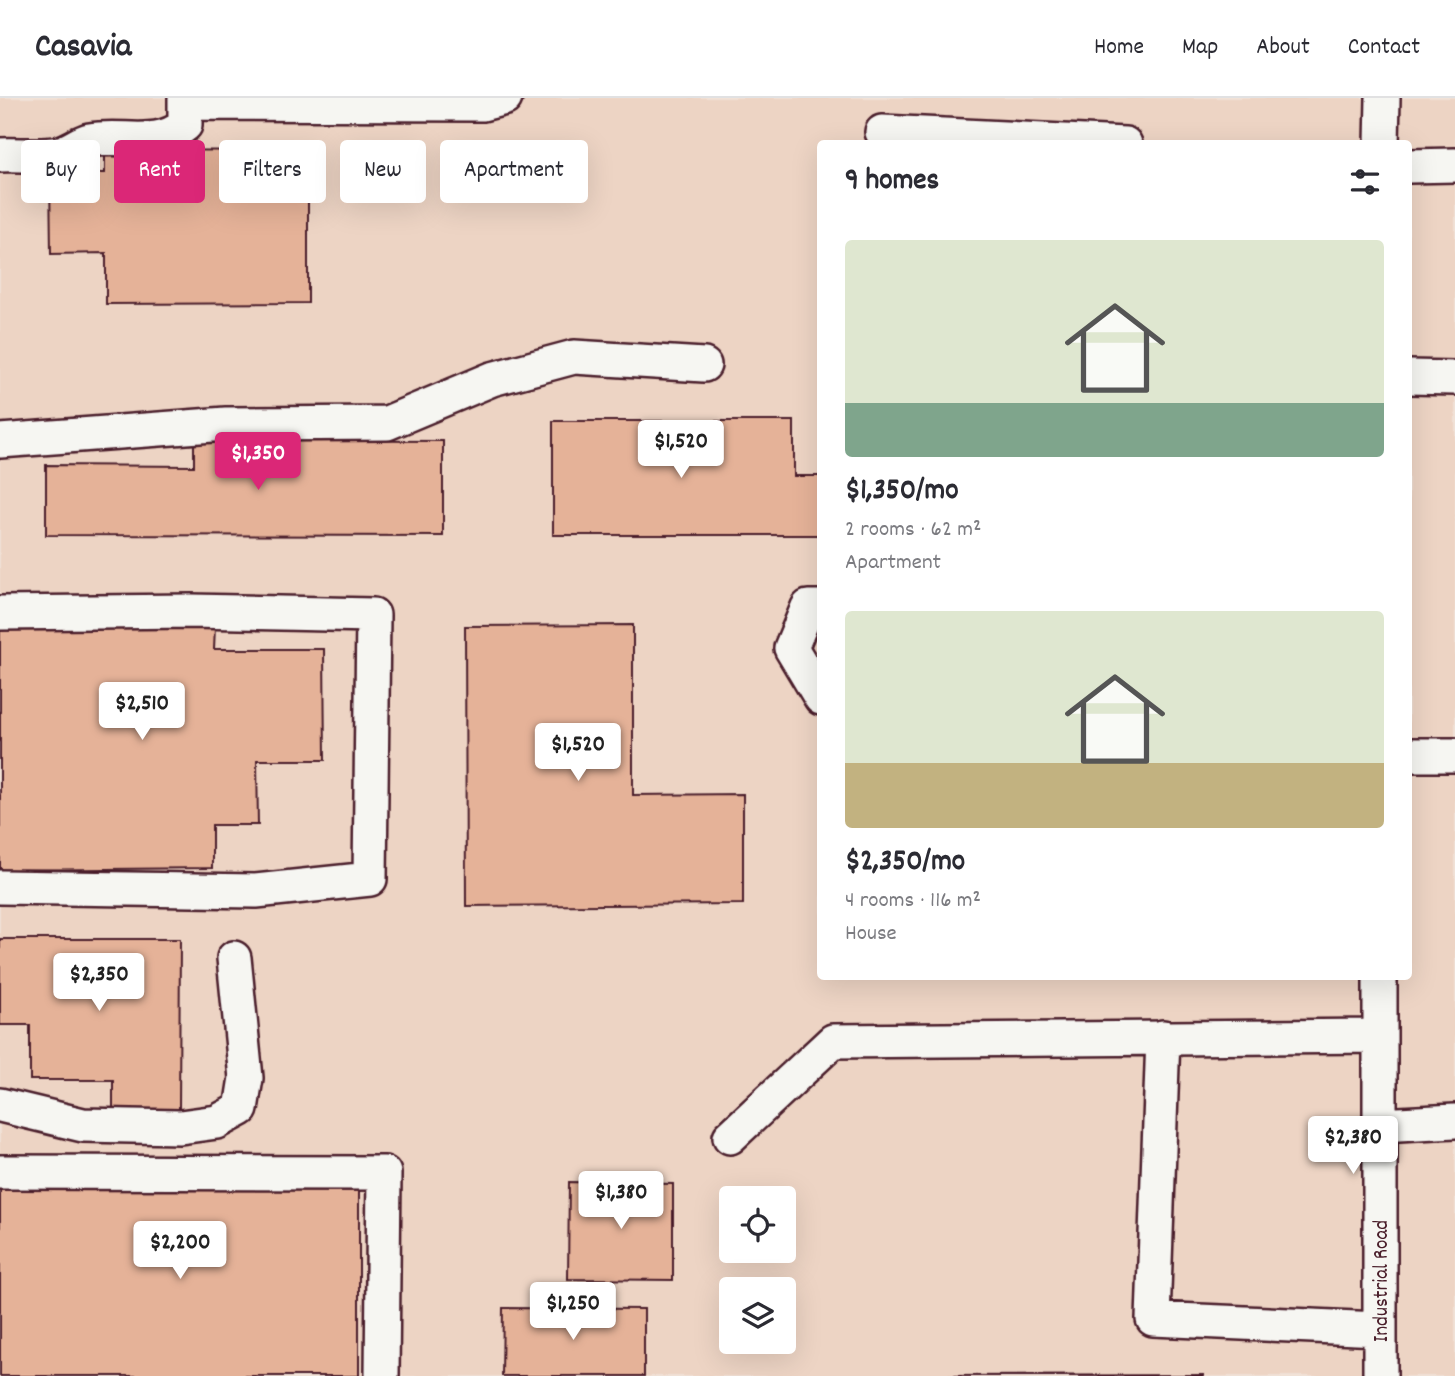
<!DOCTYPE html>
<html lang="en">
<head>
<meta charset="utf-8">
<style>
	body { margin:0; font-family:Dekko,sans-serif; background:#f2f2f3; color:#2b2b33; height:100vh; display:flex; flex-direction:column; font-size:26px; white-space:nowrap }
	* { box-sizing:border-box; margin:0 }
	p { font-size:23px; color:#7c7c81 }
	.icon { flex:none; width:38px; height:38px; fill:none; stroke:currentColor; stroke-width:2; stroke-linecap:round; stroke-linejoin:round }
	.map { position:relative; flex:1; overflow:hidden }
	.side { position:absolute; left:817px; top:42px; width:595px; height:840px; display:flex; flex-direction:column; background:#fff; border-radius:7px; box-shadow:0 7px 28px #0002 }
	.side>* { flex:none }
	.hud { position:absolute; left:21px; top:42px; width:665px; height:63px; display:flex; gap:14px }
	.buttons { position:absolute; left:719px; top:1088px; display:grid; gap:14px }
	.buttons a { display:grid; place-items:center; width:77px; height:77px; border-radius:7px; background:#fff; box-shadow:0 7px 28px #0002; font-size:35px }
	.price { position:absolute; translate:-50% -60px; padding:0 16px; border-radius:7px; background:#fff; color:#222; font-size:23px; line-height:46px; filter:drop-shadow(0 2px 4px #0008) }
	.price::after { content:''; position:absolute; left:50%; top:42px; width:21px; height:16px; margin-left:-10px; background:inherit; clip-path:polygon(0 0,100% 0,50% 100%) }
	.price.selected { background:#db2777; color:#fff }
	ul { padding:0; list-style:none }
	li { display:grid; align-content:center; gap:14px; height:371px; padding:0 28px }
	li span { display:grid; place-items:center; height:217px; border-radius:7px; color:#555 }
	li>.icon { margin-inline-start:auto }
	span .icon { width:126px; height:126px; fill:#fffc; stroke-width:1 }
	li b { font-size:30px }
	h2 { display:flex; justify-content:space-between; align-items:center; height:84px; padding:0 28px; font-size:30px }
	.pill { padding:0 24px; border-radius:7px; background:#fff; box-shadow:0 7px 28px #0002; font-size:24px; line-height:63px }
	.pill.selected { background:#db2777; color:#fff }
	header { display:flex; align-items:center; gap:42px; box-sizing:border-box; height:98px; padding:0 35px; background:#fff; border-bottom:2px solid #e1e1e2 }
	header strong { font-size:33px }
	nav { display:flex; gap:38px; margin-inline-start:auto; font-size:24px }
	.map>svg:first-child { display:block }
	.built { fill:#edd4c4; fill-rule:evenodd }
	.building { fill:#e5b298; stroke:#4a1f2b; stroke-width:2 }
	.lines { fill:none; stroke-linecap:round; stroke-linejoin:round }
	.minor-casing { stroke:#4a1f2b; stroke-width:38 }
	.minor { stroke:#f6f6f2; stroke-width:33 }
	.labels { text-anchor:middle; stroke-width:5; stroke-linejoin:round; paint-order:stroke }
	.street-label { font-size:21px; fill:#4a1f2b; stroke:#f6f6f2 }
</style>
</head>
<body>
<header>
<strong>Casavia</strong>
<nav><a>Home</a><a>Map</a><a>About</a><a>Contact</a></nav>
</header>
<div class="map">
<svg width="1455" height="1278" viewBox="0 0 1455 1278">
	<rect width="100%" height="100%" fill="#f1e2d7"/>
	<filter id="ink" filterUnits="userSpaceOnUse"><feTurbulence type="fractalNoise" baseFrequency=".0143" numOctaves="2"/><feDisplacementMap in="SourceGraphic" scale="14" xChannelSelector="R" yChannelSelector="G"/><feConvolveMatrix kernelMatrix="1 2 1 2 8 2 1 2 1" color-interpolation-filters="sRGB"/></filter>
	<g filter="url(#ink)">
		<path class="built" d="M0,0H1455V1278H0ZM821,46H1409V878H821ZM732,1101H784V1153H732ZM732,1192H784V1244H732Z"/>
		<path class="building" d="M105,52L308,53V205L106,206V155L51,156L50,75H105Z
			M553,323H794V378H821V437H553Z
			M194,342L443,343V438L46,437V367L194,368Z
			M633,527V697L743,696V806L466,808L465,528Z
			M215,529L214,551H324L325,662H257L258,727H212V770L0,772V530Z
			M0,841H180L179,1012L113,1011V982H30V927H0Z
			M569,1084L673,1086V1182L568,1181Z
			M0,1088H359V1278H0Z
			M503,1210L644,1211V1278H502Z
			M1203,1277V1278H926Z"/>
		<g class="lines">
			<g class="minor-casing">
				<path id="minor" d="M185,5L482,6L505,0
					M882,34L1125,46
					M1382,46L1383,0
					M0,57C19,56 41,59 60,55C71,52 80,44 90,42C124,36 157,51 185,27V0
					M1409,68L1455,67
					M1409,279L1455,280
					M0,343L226,326L387,325L492,281L574,259L704,267
					M821,509H808L791,550L821,600
					M0,515L191,513L373,517L370,781L256,793L0,789
					M1409,657H1455
					M1163,939L1153,1221L1379,1231
					M0,1007L83,1027L180,1029L217,1024L241,1011L246,980L234,860
					M1380,1027L1455,1023
					M730,1039L833,943L1380,938
					M0,1074L384,1075L382,1278
					M1380,1278V878"/>
			</g>
			<use href="#minor" class="minor"/>
		</g>
	</g>
	<g class="labels">
		<g class="street-label">
			<text transform="translate(1380 1183) rotate(-90)" y="7">Industrial Road</text>
		</g>
	</g>
</svg>
<div class="buttons">
<a><svg class="icon" aria-label="locate" viewBox="0 0 24 24"><circle cx="12" cy="12" r="6"/><path d="M12 2v4M12 18v4M2 12h4M18 12h4"/></svg></a>
<a><svg class="icon" aria-label="layers" viewBox="0 0 24 24"><path d="M12 4l9 5-9 5-9-5zM3 14l9 5 9-5"/></svg></a>
</div>
<b class="price" style="left:681px;top:382px">$1,520</b>
<b class="price selected" style="left:258px;top:394px">$1,350</b>
<b class="price" style="left:142px;top:644px">$2,510</b>
<b class="price" style="left:578px;top:685px">$1,520</b>
<b class="price" style="left:99px;top:915px">$2,350</b>
<b class="price" style="left:1353px;top:1078px">$2,380</b>
<b class="price" style="left:621px;top:1133px">$1,380</b>
<b class="price" style="left:180px;top:1183px">$2,200</b>
<b class="price" style="left:573px;top:1244px">$1,250</b>
<div class="hud">
<a class="pill">Buy</a>
<a class="pill selected">Rent</a>
<a class="pill">Filters</a>
<a class="pill">New</a>
<a class="pill">Apartment</a>
</div>
<section class="side">
<h2>9 homes<svg class="icon" aria-label="filters" viewBox="0 0 24 24"><path d="M4 7h16M4 17h16"/><circle cx="9" cy="7" r="2"/><circle cx="15" cy="17" r="2"/></svg></h2>
<ul>
<li><span style="background:linear-gradient(#dfe7d0 75%,#7fa58c 0)"><svg class="icon" aria-label="home" viewBox="0 0 24 24"><path d="M3 11l9-7 9 7M6 9v11h12V9"/></svg></span><div><b>$1,350/mo</b><p>2 rooms · 62 m²</p><p>Apartment</p></div></li>
<li><span style="background:linear-gradient(#dfe7d0 70%,#c2b280 0)"><svg class="icon" aria-label="home" viewBox="0 0 24 24"><path d="M3 11l9-7 9 7M6 9v11h12V9"/></svg></span><div><b>$2,350/mo</b><p>4 rooms · 116 m²</p><p>House</p></div></li>
</ul>
</section>
</div>
</body>
</html>
